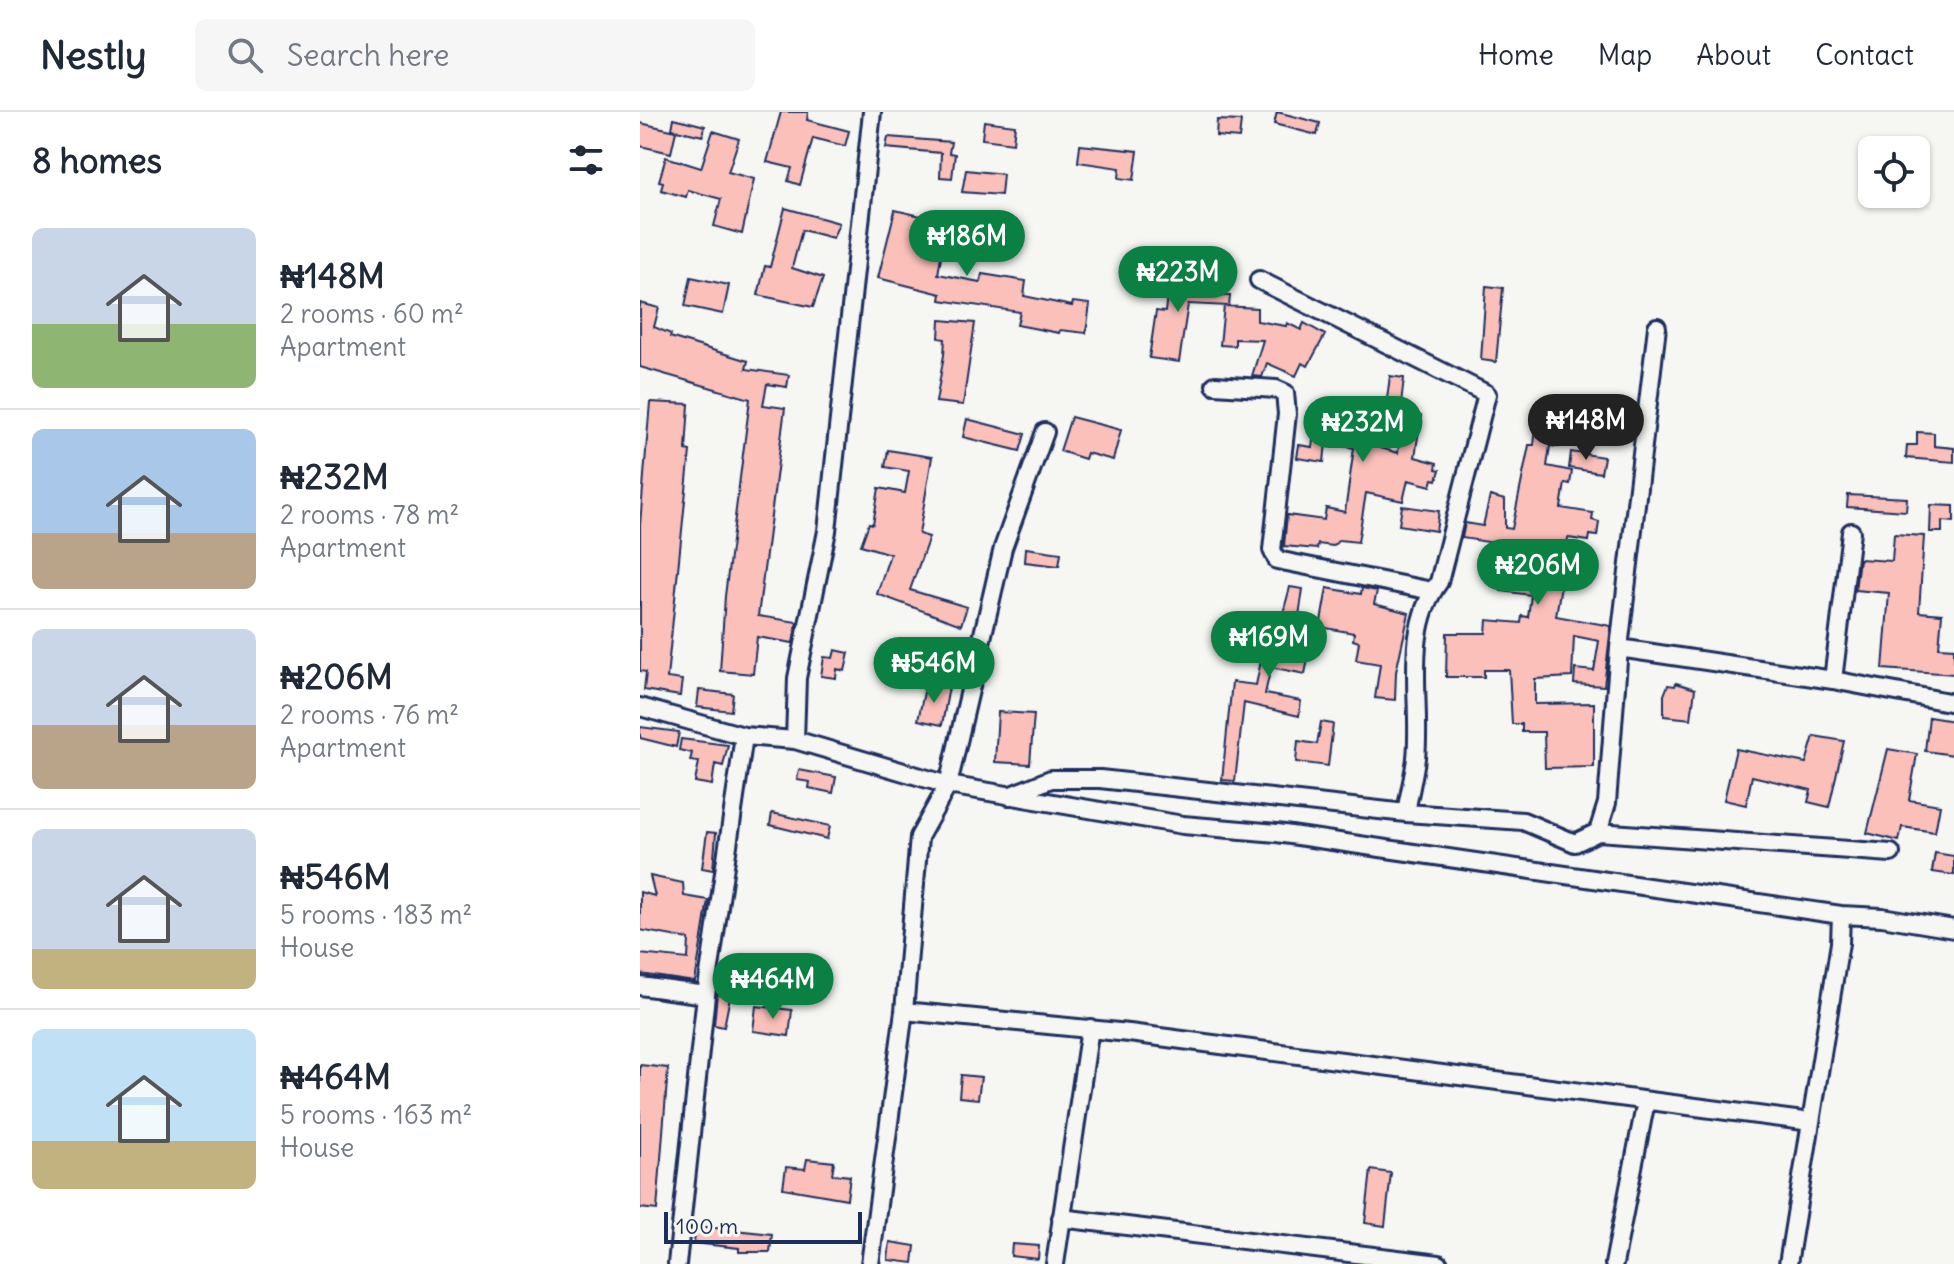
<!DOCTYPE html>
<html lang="en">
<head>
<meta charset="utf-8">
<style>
	body { margin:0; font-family:Delius,sans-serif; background:#f6f6f7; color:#1f2937; height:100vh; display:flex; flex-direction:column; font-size:30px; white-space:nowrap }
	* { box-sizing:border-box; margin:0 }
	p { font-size:26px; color:#747a83 }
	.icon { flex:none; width:44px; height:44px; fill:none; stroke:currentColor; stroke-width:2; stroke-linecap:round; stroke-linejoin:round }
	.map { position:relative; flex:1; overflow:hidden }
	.sheet { display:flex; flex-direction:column; background:#fff; width:640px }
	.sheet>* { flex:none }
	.fabs { position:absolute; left:1218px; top:24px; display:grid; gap:16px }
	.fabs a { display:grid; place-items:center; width:72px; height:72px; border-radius:12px; background:#fff; box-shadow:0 2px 6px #0004; font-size:40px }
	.scale { position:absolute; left:24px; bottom:20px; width:198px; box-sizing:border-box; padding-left:8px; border:4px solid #1b2f5e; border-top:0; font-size:22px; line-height:28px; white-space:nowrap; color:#1b2f5e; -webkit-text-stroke:6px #f6f6f2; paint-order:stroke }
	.price { position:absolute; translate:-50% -68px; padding:0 18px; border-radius:28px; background:#0b8043; color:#fff; font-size:26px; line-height:52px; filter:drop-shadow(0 2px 4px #0008) }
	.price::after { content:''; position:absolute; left:50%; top:48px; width:24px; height:18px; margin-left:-12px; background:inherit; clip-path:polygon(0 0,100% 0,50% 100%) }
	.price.active { background:#222; color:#fff }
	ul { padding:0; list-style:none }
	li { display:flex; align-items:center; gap:24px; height:200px; padding:0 32px }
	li+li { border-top:2px solid #e0e1e3 }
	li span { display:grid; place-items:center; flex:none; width:224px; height:160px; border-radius:12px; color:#555 }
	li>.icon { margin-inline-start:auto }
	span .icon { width:96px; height:96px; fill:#fffc; stroke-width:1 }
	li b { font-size:34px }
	h2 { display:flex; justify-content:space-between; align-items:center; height:96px; padding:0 32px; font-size:34px }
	header { display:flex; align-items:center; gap:48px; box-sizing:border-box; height:112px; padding:0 40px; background:#fff; border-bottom:2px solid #e0e1e3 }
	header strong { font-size:38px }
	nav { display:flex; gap:44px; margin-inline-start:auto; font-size:28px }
	.search { width:560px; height:72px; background:#f6f6f7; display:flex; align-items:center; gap:20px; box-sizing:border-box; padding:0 28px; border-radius:12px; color:#747a83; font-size:30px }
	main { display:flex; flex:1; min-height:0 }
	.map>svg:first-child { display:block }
	.building { fill:#fcc0bb; stroke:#1b2f5e; stroke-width:2; fill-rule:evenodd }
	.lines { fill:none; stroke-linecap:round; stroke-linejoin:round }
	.minor-casing { stroke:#1b2f5e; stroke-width:22 }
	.minor { stroke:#f6f6f2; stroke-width:16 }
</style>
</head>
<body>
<header>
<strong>Nestly</strong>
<div class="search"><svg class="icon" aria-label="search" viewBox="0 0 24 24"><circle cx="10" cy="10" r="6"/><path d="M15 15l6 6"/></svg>Search here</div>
<nav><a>Home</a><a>Map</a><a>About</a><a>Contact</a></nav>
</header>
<main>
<section class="sheet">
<h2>8 homes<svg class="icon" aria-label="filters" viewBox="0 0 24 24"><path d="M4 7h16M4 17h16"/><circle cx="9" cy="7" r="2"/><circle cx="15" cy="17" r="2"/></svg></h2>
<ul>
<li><span style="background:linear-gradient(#c9d6e8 60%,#8fb573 0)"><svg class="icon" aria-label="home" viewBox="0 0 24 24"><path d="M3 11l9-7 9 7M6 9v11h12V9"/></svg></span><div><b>₦148M</b><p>2 rooms · 60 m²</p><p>Apartment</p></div></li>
<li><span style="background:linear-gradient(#a9c7e8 65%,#b9a48a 0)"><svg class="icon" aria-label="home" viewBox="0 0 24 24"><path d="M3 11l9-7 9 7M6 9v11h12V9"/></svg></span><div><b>₦232M</b><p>2 rooms · 78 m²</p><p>Apartment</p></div></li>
<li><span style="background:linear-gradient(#c9d6e8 60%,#b9a48a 0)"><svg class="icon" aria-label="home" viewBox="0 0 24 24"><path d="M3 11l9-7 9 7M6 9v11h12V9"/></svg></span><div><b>₦206M</b><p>2 rooms · 76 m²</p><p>Apartment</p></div></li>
<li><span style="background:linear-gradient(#c9d6e8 75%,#c2b280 0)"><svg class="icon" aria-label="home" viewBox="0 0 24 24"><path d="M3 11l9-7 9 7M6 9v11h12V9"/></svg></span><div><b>₦546M</b><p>5 rooms · 183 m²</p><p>House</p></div></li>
<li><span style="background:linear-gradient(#bfe0f5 70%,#c2b280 0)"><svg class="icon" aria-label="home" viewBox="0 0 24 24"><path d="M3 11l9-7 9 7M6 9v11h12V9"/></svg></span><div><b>₦464M</b><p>5 rooms · 163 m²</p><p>House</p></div></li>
</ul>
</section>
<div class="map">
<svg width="1314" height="1152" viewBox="0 0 1314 1152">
	<rect width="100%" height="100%" fill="#f6f6f2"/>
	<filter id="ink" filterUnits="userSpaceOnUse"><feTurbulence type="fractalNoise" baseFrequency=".0125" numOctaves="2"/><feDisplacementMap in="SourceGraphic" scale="16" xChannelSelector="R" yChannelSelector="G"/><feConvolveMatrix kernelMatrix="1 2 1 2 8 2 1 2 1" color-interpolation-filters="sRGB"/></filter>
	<g filter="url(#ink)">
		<path class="building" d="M141,0H168L167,8L209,19L205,34L173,26L160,73L148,69L152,56L127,50Z
			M637,0L680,11L677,23L634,12Z
			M34,6L65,14L63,24L32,17Z
			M577,8L601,9L599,26L576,24Z
			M344,9L375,13L373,31L342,27Z
			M0,11L36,19L31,41L0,34Z
			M73,19L99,27L88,60L114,67L102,122L74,114L81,87L48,78L46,85L21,78L23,70L19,69L26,45L61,56Z
			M248,25L311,30L309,41L315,42L312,66L300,65L301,41L246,36Z
			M440,33L498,39L494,68L479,66L480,56L438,50Z
			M326,58L363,62L361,83L322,80Z
			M145,96L199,111L193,126L162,118L152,156L183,166L173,195L118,183L125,154L130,155Z
			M255,98L307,110L298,162L340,170L342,162L386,169L384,184L432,194L433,190L450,192L446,221L420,218L419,221L377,213L380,200L300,188L301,182L238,166Z
			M530,157L557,160L560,183L590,184L589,194L548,192L539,250L509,246L516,199L525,200Z
			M51,165L89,173L83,202L45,194Z
			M846,174L863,176L856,250L841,248Z
			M0,191L19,196L14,215L31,222L30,225L108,249L106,257L149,263L147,275L127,272L123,293L145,296L118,504L157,510L153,531L117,525L113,562L80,559L85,484L110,287L0,255Z
			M584,194L617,196V209L646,214L647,211L661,218L664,211L685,223L668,254L662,251L656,264L627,251L622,265L612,264L623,228L595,227V234L580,233Z
			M300,208L335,211L323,293L296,290L304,243L305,227L299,226Z
			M750,264L764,266L760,301L781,304L775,345L797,351L796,357L800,358L797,368L793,367L791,374L768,368L763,389L726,381L718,430L699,428L693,434L678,432L677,437L644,434L647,403L684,408L686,396L705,400L714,336L686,331L684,350L657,346L659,333L672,335L679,290L721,296V292L746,295ZM741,313L761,316L758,341L737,335Z
			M10,290L49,292L46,338L50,339L27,566L42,568L40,584L4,578L6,560L0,559V413Z
			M898,298L923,301L919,335L910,334L907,354L932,359L930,372L925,371L921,396L953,401L952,408L959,410L957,424L950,423L949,429L928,426L922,461L934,463L932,475L921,473L916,504L971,514L964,574L934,572L935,557L954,559L959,529L934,524L932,565L895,567V592L954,591V655L905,656L904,620H882V612H872L869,558H844V565H806L807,521H846L847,508L881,511L882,504L888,505L891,483L861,479L868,433L822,426L825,411L843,414L850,384L865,388V416L872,417L889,333H894Z
			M431,305L481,318L473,348L447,341L445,347L420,339Z
			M327,307L385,322L380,339L323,325Z
			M1277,320L1294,321V334L1314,336V350L1266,346L1267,333H1277Z
			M248,338L292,345L279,422L289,425L270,478L327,495L321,513L237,482L250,442L221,433L229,411L233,412L239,376L265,381L269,359L245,355Z
			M931,340L964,345L961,361L929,356Z
			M1208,383L1267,386L1266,399L1207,395Z
			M1291,393L1314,394V410L1302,409V420H1290Z
			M762,394L799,399L796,419L759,413Z
			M1254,422L1284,424L1279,500L1302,502L1299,535L1314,536V562L1243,557L1249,481L1215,478L1219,447L1252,449Z
			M386,436L421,441L419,454L385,450Z
			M650,475L663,477L657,518L673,521L665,562L631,555L625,582L661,589L659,604L604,591L595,669L582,668L592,570L616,573L623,539L632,542Z
			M687,476L721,482L722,476L737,479L734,492L769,501L756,560L755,588L735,586L740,552L716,548L719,530L713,528L714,521L680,515Z
			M261,531L285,537L281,556L257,550Z
			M195,538L209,541L205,559L197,557L196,566L181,564L184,545L193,546Z
			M1036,571L1055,577L1051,607L1024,604V583L1028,573L1035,574Z
			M290,572L309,575L302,613L278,608L284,580L289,581Z
			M59,578L93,582L91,599L57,595Z
			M358,600L394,602L390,652L355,650Z
			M1289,605L1314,609V643L1285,639Z
			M681,610L693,612L688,654L656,650L658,629L677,632Z
			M0,615L39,620L36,635L0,626Z
			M1174,624L1204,629L1189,695L1168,690L1171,678L1112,664L1106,693L1084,688L1096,637L1166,651Z
			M41,627L88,633L83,654L75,652L72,673L55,670L59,650L50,649L52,641L39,638Z
			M1248,637L1277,642L1269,688L1300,693L1295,720L1262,715L1259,729L1227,721Z
			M159,658L196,665L193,681L169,676L170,670L157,668Z
			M132,701L190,714L187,727L130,713Z
			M67,720L76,721L73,758L62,756Z
			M1295,741L1314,744V763L1292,760Z
			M10,764L43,771L44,784L68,788L55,870L0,862V842L48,847L49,827L0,818V780L15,784Z
			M77,882L90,885L84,915L74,913Z
			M116,894L152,898L149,924L113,919Z
			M0,953L28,956L17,1098L0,1096Z
			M321,963L341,965L338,987L319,985Z
			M167,1047L194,1050L192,1062L210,1064L207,1087L143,1076L146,1055L165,1057Z
			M731,1058L751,1061L745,1114L725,1111Z
			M56,1114L132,1122L130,1140H99V1136L54,1131Z
			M250,1130L275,1134L273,1151L248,1148Z
			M372,1132L399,1134L398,1147L371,1144Z"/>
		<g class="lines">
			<g class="minor-casing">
				<path id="minor" d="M619,168L847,282L799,470C762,520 782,588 776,646C774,664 769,682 766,701
					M575,273L636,277L645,281L647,302L632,438L637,448L792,479
					M405,320L363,436L308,673L543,713L637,721L1201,803L1242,805L1314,817
					M979,536L1193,568L1314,591
					M1193,568L1211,420
					M0,595L104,624L155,628L308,673L279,725L264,899L230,1152
					M155,628L157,566L187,419L232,0
					M369,684L411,667H460L766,701L883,709L935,731L958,720L1251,741
					M958,720L967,691L979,536L1017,215
					M0,874L66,883
					M264,899L489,921L1171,1010
					M421,1106L799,1152
					M37,1152L66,883L104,624
					M415,1152L450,916
					M974,1152L1006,989
					M1148,1152L1200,831L1201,803"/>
			</g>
			<use href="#minor" class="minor"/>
		</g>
	</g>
</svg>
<div class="fabs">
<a><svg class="icon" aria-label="locate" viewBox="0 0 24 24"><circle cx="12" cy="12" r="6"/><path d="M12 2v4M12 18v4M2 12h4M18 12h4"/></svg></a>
</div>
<div class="scale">100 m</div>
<b class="price" style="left:327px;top:166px">₦186M</b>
<b class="price" style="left:538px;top:202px">₦223M</b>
<b class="price active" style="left:946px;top:350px">₦148M</b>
<b class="price" style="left:723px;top:352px">₦232M</b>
<b class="price" style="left:898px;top:495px">₦206M</b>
<b class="price" style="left:629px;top:567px">₦169M</b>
<b class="price" style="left:294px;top:593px">₦546M</b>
<b class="price" style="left:133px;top:909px">₦464M</b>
</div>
</main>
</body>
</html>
